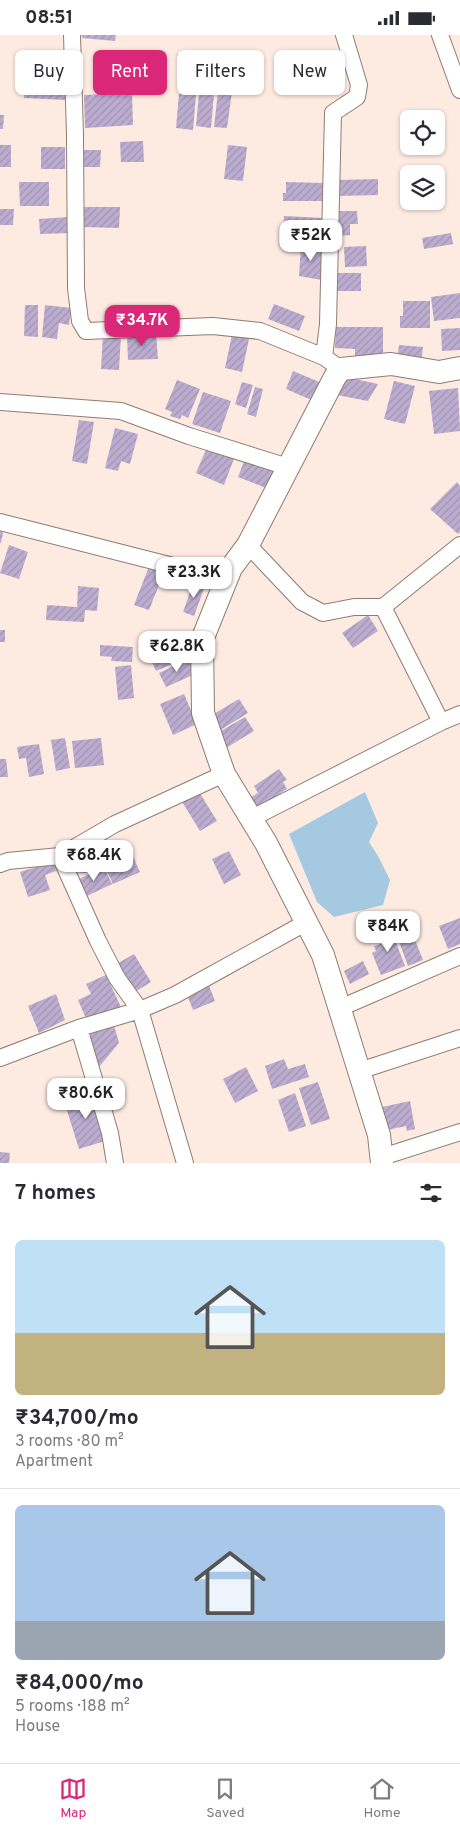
<!DOCTYPE html>
<html lang="en">
<head>
<meta charset="utf-8">
<style>
	body { margin:0; font-family:Overpass,sans-serif; background:#f2f2f3; color:#2b2b33; height:100vh; display:flex; flex-direction:column; font-size:19px; white-space:nowrap }
	* { box-sizing:border-box; margin:0 }
	p { font-size:16px; color:#7c7c81 }
	.icon { flex:none; width:28px; height:28px; fill:none; stroke:currentColor; stroke-width:2; stroke-linecap:round; stroke-linejoin:round }
	.map { position:relative; height:1128px; overflow:hidden }
	.drawer { display:flex; flex-direction:column; background:#fff; flex:1 }
	.drawer>* { flex:none }
	.hud { position:absolute; left:15px; top:15px; width:430px; height:45px; display:flex; gap:10px }
	.tools { position:absolute; left:400px; top:75px; display:grid; gap:10px }
	.tools a { display:grid; place-items:center; width:45px; height:45px; border-radius:8px; background:#fff; box-shadow:0 1px 4px #0004; font-size:25px }
	.price { position:absolute; translate:-50% -42px; padding:0 11px; border-radius:10px; background:#fff; color:#222; font-size:16px; line-height:32px; filter:drop-shadow(0 1px 2px #0008) }
	.price::after { content:''; position:absolute; left:50%; top:30px; width:15px; height:11px; margin-left:-8px; background:inherit; clip-path:polygon(0 0,100% 0,50% 100%) }
	.price.active { background:#db2777; color:#fff }
	ul { padding:0; list-style:none }
	li { display:grid; align-content:center; gap:10px; height:265px; padding:0 15px }
	li+li { border-top:1px solid #e1e1e2 }
	li span { display:grid; place-items:center; height:155px; border-radius:8px; color:#555 }
	li>.icon { margin-inline-start:auto }
	span .icon { width:90px; height:90px; fill:#fffc; stroke-width:1 }
	li b { font-size:21px }
	h2 { display:flex; justify-content:space-between; align-items:center; height:60px; padding:0 15px; font-size:21px }
	.chip { padding:0 18px; border-radius:8px; background:#fff; box-shadow:0 1px 4px #0004; font-size:18px; line-height:45px }
	.chip.active { background:#db2777; color:#fff }
	.status { display:flex; justify-content:space-between; align-items:center; height:35px; padding:0 25px; background:#fff; direction:ltr }
	.status svg { height:14px; fill:currentColor }
	.tab-bar { display:flex; justify-content:space-around; align-items:center; height:70px; border-top:1px solid #e1e1e2; background:#fff; font-size:14px; color:#7c7c81 }
	.tab-bar a { display:grid; justify-items:center; gap:2px }
	.tab-bar .active { color:#db2777 }
	.map>svg:first-child { display:block }
	.water { fill:#a4c9e1 }
	.building { fill:url(#building-hatch) }
	.lines { fill:none; stroke-linecap:round; stroke-linejoin:round }
	.street-casing { stroke:#8f7c70; stroke-width:18 }
	.secondary-casing { stroke:#8f7c70; stroke-width:24 }
	.street { stroke:#fff; stroke-width:16 }
	.secondary { stroke:#fff; stroke-width:22 }
</style>
</head>
<body>
<div class="status"><b>08:51</b><svg viewBox="0 0 49 12"><path d="M0 12V9h3v3zM5 12V6h3v6zM10 12V3h3v9zM15 12V0h3v12zM26 1h20v11H26zM47 4h2v5h-2z"/></svg></div>
<div class="map">
<svg width="460" height="1128" viewBox="0 0 460 1128">
	<defs>
		<pattern id="building-hatch" width="6" height="6" patternUnits="userSpaceOnUse" patternTransform="scale(1.25)"><rect width="6" height="6" fill="#bcadd0"/><path d="M-1 1l2-2M0 6l6-6M5 7l2-2" fill="none" stroke="#a194b1"/></pattern>
	</defs>
	<rect width="100%" height="100%" fill="#fdebe1"/>
	<path class="water" d="M365,757L378,788L369,807L378,821L390,845L383,870L334,882L317,867L289,799Z"/>
	<path class="building" d="M82,0H116L115,6L82,3Z
		M177,19L209,21L208,30H213L212,42H208V48L179,46L180,32H177Z
		M24,42L67,43L66,65L24,63Z
		M218,56L232,57L227,93L214,92Z
		M132,58L133,90L85,93L84,60Z
		M199,58L214,59L211,93L196,91Z
		M179,59L196,60L193,95L176,93Z
		M0,80H4L3,94H0Z
		M143,106L144,127H121L120,107Z
		M0,110H11V132H0Z
		M228,110L247,112L243,146L224,144Z
		M41,112H65V134H41Z
		M84,115H101L100,132H84Z
		M378,144V160L338,161L337,145Z
		M19,147H49V171H20Z
		M286,147L323,148V166H283V158H286Z
		M82,172H120L119,193L82,192Z
		M0,174H14L13,190H0Z
		M339,176H357L358,189H350V200L339,201Z
		M284,181L322,183L320,205L283,202Z
		M68,182L69,198L40,199L39,184Z
		M451,198L453,209L424,214L422,203Z
		M301,210L323,212L322,245L299,241Z
		M366,211L367,231L345,232L344,212Z
		M336,238H361V256H336Z
		M460,258V283L434,286L431,262Z
		M403,266H430V293H400V281H403Z
		M274,269L305,281L299,296L268,284Z
		M25,270H38V302L24,301Z
		M45,270L71,273L69,290L59,288L57,304L42,302Z
		M336,292H383V322H355V314L335,313Z
		M460,293V315L442,316L441,294Z
		M233,295L250,299L242,337L225,333Z
		M156,298L158,324L128,325L127,300Z
		M103,299L121,300L119,335L101,334Z
		M399,310L423,312L421,329L397,327Z
		M293,336L324,349L316,367L286,354Z
		M341,341L378,349L368,366L337,360Z
		M177,345L200,354L188,383L182,380L180,384L170,381L172,377L165,374Z
		M394,346L415,351L405,389L384,384Z
		M242,347L253,350L246,373L235,369Z
		M255,352L263,354L256,382L247,379Z
		M458,353L460,396L434,399L429,356Z
		M203,357L231,366L220,398L192,389Z
		M79,385L94,387L87,429L72,426Z
		M115,393L138,399L130,429L121,426L118,436L105,433Z
		M208,410L235,421L224,450L196,438Z
		M246,421L279,434L271,455L238,442Z
		M457,447L460,451V497L458,499L430,474Z
		M0,496L3,497L1,508H0Z
		M9,510L28,517L19,544L0,538Z
		M150,529L165,535L149,575L134,570Z
		M194,546L205,551L194,581L183,577Z
		M78,551L99,553L97,576L85,575L84,587L46,585L47,570L77,572Z
		M368,580L378,596L353,613L342,598Z
		M0,595H5V607H0Z
		M186,601L194,620L156,636L148,618Z
		M100,610L133,612L132,627L111,626L112,622L100,621Z
		M188,624L195,639L166,652L159,638Z
		M131,630L134,663L118,665L115,632Z
		M184,659L197,689L173,700L160,669Z
		M239,664L248,678L214,699L212,680Z
		M245,682L254,696L221,716L212,701Z
		M65,703L70,733L56,736L51,705Z
		M101,703L104,730L75,733L72,706Z
		M39,709L44,739L29,742L26,723L19,724L17,712Z
		M0,724H6L8,742H0Z
		M279,734L287,745L283,747L287,754L258,773L251,762L258,758L254,751Z
		M198,755L217,786L200,796L181,765Z
		M104,798L116,823L100,831L88,806Z
		M86,812L94,833L85,838L72,837L70,820Z
		M229,816L241,840L224,849L212,824Z
		M132,819L140,837L113,849L105,832Z
		M53,827L56,836L45,840L50,855L28,862L20,837Z
		M104,832L112,849L85,862L77,845Z
		M460,883V909L448,914L439,891Z
		M390,892L405,931L381,940L372,918L376,916L374,911L383,908L379,897Z
		M411,895L423,925L408,931L397,901Z
		M134,919L151,947L130,960L113,931Z
		M363,926L369,939L350,949L344,936Z
		M106,940L121,972L88,988L78,965L91,959L86,949Z
		M208,948L215,966L193,975L186,957Z
		M56,959L65,985L39,998L28,971Z
		M113,987L119,1008L99,1032L86,997Z
		M284,1024L288,1034L305,1029L309,1042L272,1054L265,1031Z
		M246,1032L258,1056L235,1068L223,1044Z
		M318,1047L330,1084L311,1090L299,1053Z
		M93,1056L108,1105L79,1114L64,1066Z
		M295,1058L306,1091L289,1097L278,1065Z
		M410,1066L415,1094L407,1096L406,1091L387,1095L382,1072Z
		M0,1117L10,1118L9,1128H0Z"/>
	<g class="lines">
		<g class="street-casing">
			<path id="street" d="M72,0L75,100L76,253L80,286L86,296L213,291L260,296L324,322L341,334
				M440,0L460,55
				M324,322L328,289L333,78L357,62L359,50L344,0
				M0,367L121,376L189,401L288,432
				M0,487L177,532L231,533
				M248,510L302,567L323,578L354,572H383
				M441,687L460,679
				M252,783L441,687L383,572L460,510
				M60,821L98,906L117,943L140,975L185,1128
				M0,829L8,826L60,821L115,789L224,739
				M340,973L460,921
				M79,993L110,1098L115,1128
				M0,1023L79,993L140,975L175,960L307,887
				M359,1036L460,1003
				M382,1122L460,1097"/>
		</g>
		<g class="secondary-casing">
			<path id="secondary" d="M382,1128L379,1100L323,920L266,808L224,739L203,678L202,605L231,533L248,510L335,342L341,334L391,329L439,337L460,333"/>
		</g>
		<use href="#street" class="street"/>
		<use href="#secondary" class="secondary"/>
	</g>
</svg>
<div class="tools">
<a><svg class="icon" aria-label="locate" viewBox="0 0 24 24"><circle cx="12" cy="12" r="6"/><path d="M12 2v4M12 18v4M2 12h4M18 12h4"/></svg></a>
<a><svg class="icon" aria-label="layers" viewBox="0 0 24 24"><path d="M12 4l9 5-9 5-9-5zM3 14l9 5 9-5"/></svg></a>
</div>
<b class="price" style="left:311px;top:227px">₹52K</b>
<b class="price active" style="left:142px;top:312px">₹34.7K</b>
<b class="price" style="left:194px;top:564px">₹23.3K</b>
<b class="price" style="left:177px;top:638px">₹62.8K</b>
<b class="price" style="left:94px;top:847px">₹68.4K</b>
<b class="price" style="left:388px;top:918px">₹84K</b>
<b class="price" style="left:86px;top:1085px">₹80.6K</b>
<div class="hud">
<a class="chip">Buy</a>
<a class="chip active">Rent</a>
<a class="chip">Filters</a>
<a class="chip">New</a>
</div>
</div>
<section class="drawer">
<h2>7 homes<svg class="icon" aria-label="filters" viewBox="0 0 24 24"><path d="M4 7h16M4 17h16"/><circle cx="9" cy="7" r="2"/><circle cx="15" cy="17" r="2"/></svg></h2>
<ul>
<li><span style="background:linear-gradient(#bfe0f5 60%,#c2b280 0)"><svg class="icon" aria-label="home" viewBox="0 0 24 24"><path d="M3 11l9-7 9 7M6 9v11h12V9"/></svg></span><div><b>₹34,700/mo</b><p>3 rooms · 80 m²</p><p>Apartment</p></div></li>
<li><span style="background:linear-gradient(#a9c7e8 75%,#9aa5b1 0)"><svg class="icon" aria-label="home" viewBox="0 0 24 24"><path d="M3 11l9-7 9 7M6 9v11h12V9"/></svg></span><div><b>₹84,000/mo</b><p>5 rooms · 188 m²</p><p>House</p></div></li>
</ul>
</section>
<nav class="tab-bar">
<a class="active"><svg class="icon" aria-label="map" viewBox="0 0 24 24"><path d="M3 6l6-2 6 2 6-2v14l-6 2-6-2-6 2zM9 4v14M15 6v14"/></svg>Map</a>
<a><svg class="icon" aria-label="saved" viewBox="0 0 24 24"><path d="M7 4h10v16l-5-4-5 4z"/></svg>Saved</a>
<a><svg class="icon" aria-label="home" viewBox="0 0 24 24"><path d="M3 11l9-7 9 7M6 9v11h12V9"/></svg>Home</a>
</nav>
</body>
</html>
